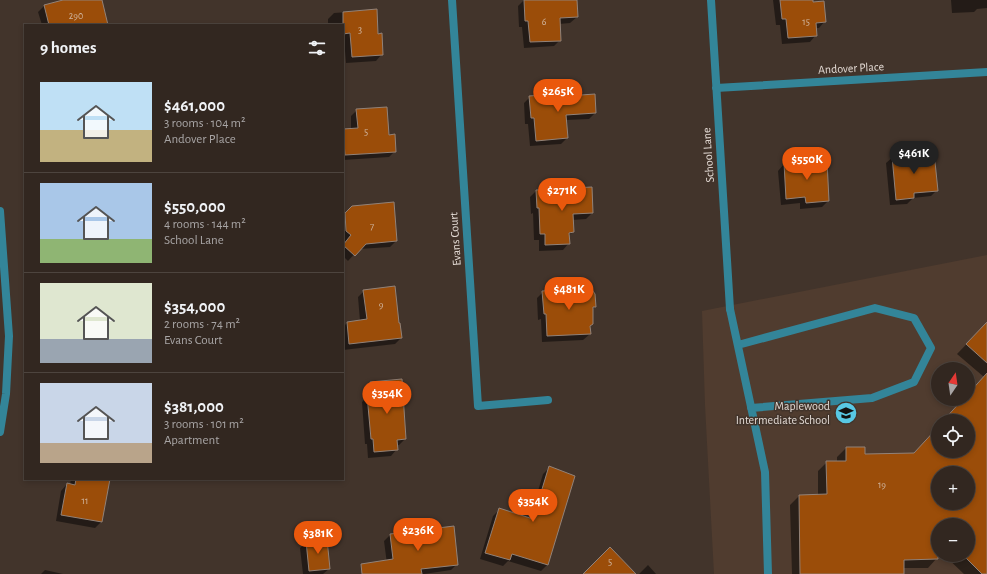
<!DOCTYPE html>
<html lang="en">
<head>
<meta charset="utf-8">
<style>
	body { margin:0; font-family:"Alegreya Sans",sans-serif; background:#3d332d; color:#f1f3f6; height:100vh; display:flex; flex-direction:column; font-size:15px; white-space:nowrap }
	* { box-sizing:border-box; margin:0 }
	p { font-size:13px; color:#a8a5a5 }
	.icon { flex:none; width:22px; height:22px; fill:none; stroke:currentColor; stroke-width:2; stroke-linecap:round; stroke-linejoin:round }
	.map { position:relative; flex:1; overflow:hidden }
	.details { position:absolute; left:24px; top:24px; width:320px; height:456px; display:flex; flex-direction:column; background:#322720; border-radius:0px; box-shadow:0 2px 6px #0003,0 0 0 1px #4d443e }
	.details>* { flex:none }
	.needle { width:26px; rotate:13deg }
	.buttons { position:absolute; left:931px; top:362px; display:grid; gap:8px }
	.buttons a { display:grid; place-items:center; width:44px; height:44px; border-radius:50%; background:#322720; box-shadow:0 2px 6px #0003,0 0 0 1px #4d443e; font-size:20px }
	.price { position:absolute; translate:-50% -34px; padding:0 9px; border-radius:14px; background:#ea580c; color:#fff; font-size:13px; line-height:26px; filter:drop-shadow(0 1px 2px #0008) }
	.price::after { content:''; position:absolute; left:50%; top:24px; width:12px; height:9px; margin-left:-6px; background:inherit; clip-path:polygon(0 0,100% 0,50% 100%) }
	.price.selected { background:#222; color:#fff }
	ul { padding:0; list-style:none }
	li { display:flex; align-items:center; gap:12px; height:100px; padding:0 16px }
	li+li { border-top:1px solid #4d443e }
	li span { display:grid; place-items:center; flex:none; width:112px; height:80px; border-radius:0px; color:#555 }
	li>.icon { margin-inline-start:auto }
	span .icon { width:48px; height:48px; fill:#fffc; stroke-width:1 }
	li b { font-size:17px }
	h2 { display:flex; justify-content:space-between; align-items:center; height:48px; padding:0 16px; font-size:17px }
	.map>svg:first-child { display:block }
	.built { fill:#503c2f; fill-rule:evenodd }
	.shadow { fill:#0007; fill-rule:evenodd }
	.building { fill:#9b4d09; stroke:#928278; fill-rule:evenodd }
	.lines { fill:none; stroke-linecap:round; stroke-linejoin:round }
	.lane { stroke:#338599; stroke-width:8 }
	.street { stroke:#338599; stroke-width:8 }
	.labels { text-anchor:middle; stroke-width:3; stroke-linejoin:round; paint-order:stroke }
	.number-label { font-size:10px; fill:#d1b7a1 }
	.street-label { font-size:12px; fill:#e3dad4; stroke:#42342b }
	.poi-label { font-size:12px; fill:#e3dad4; stroke:#42342b; text-anchor:end }
</style>
</head>
<body>
<div class="map">
<svg width="987" height="574" viewBox="0 0 987 574">
	<rect width="100%" height="100%" fill="#42342b"/>
	<path class="built" d="M987,255V574H714L705,405L702,311ZM938,369H968V399H938ZM938,421H968V451H938ZM938,473H968V503H938ZM938,525H968V555H938Z"/>
	<path class="shadow" d="M67,0H89L107,25H42L38,12L44,6Z
		M524,0H576L577,17L570,23L559,24L560,40L554,46L524,48L522,27H519L518,6Z
		M773,0H812V3L825,21L819,28H815L816,35L810,42L782,44L780,25H776Z
		M951,0H987V8L977,9L974,12L952,13Z
		M376,10L377,35L382,54L376,61L346,63L344,39H343V25H328V19L334,13Z
		M580,96L595,113L589,119L566,120L567,138L561,144L530,146L528,124H525L524,103L530,97Z
		M357,110L388,136L395,151L389,157L343,160V130L351,129V116Z
		M893,157L937,190L931,196L913,198L907,204L890,205L886,163Z
		M784,164L828,201L822,207L800,209V203L781,205L778,171Z
		M536,191L592,213L586,219L572,220L573,232L568,236L569,243L563,250L539,251V240H534L533,213L531,214L530,197Z
		M352,207L396,241L390,247L359,249L348,261L343,256V244L345,241L343,239V216Z
		M364,291L401,338L395,344L343,350V327L347,323L360,321L358,297Z
		M543,292L595,307L592,310L590,334L583,340L542,342L541,319L538,320L537,298Z
		M987,323V574H964L944,555H968V525H938L937,558L928,568H903V574H792L790,505L799,496H818V471L827,462H837V457L846,448L864,455L914,454L938,427V451H968V421H944L964,399H968V394L984,377L957,354ZM938,473H968V503H938Z
		M370,382L405,439L399,445H397V449L391,456L368,458L367,444H365L362,402L365,399L364,389Z
		M550,467L574,477L547,565L541,571L508,561L503,566L480,559L493,516L499,510L530,518L543,474Z
		M71,479H109L101,522L95,528L56,521L61,491L67,484L70,485Z
		M453,527L457,564L451,570L424,574H385L387,564L384,541L390,535Z
		M307,542L329,569L323,574H303L300,548Z
		M648,565L656,574H639Z
		M45,570L63,574H41Z"/>
	<path class="building" d="M63,0H102L108,25H49L44,5Z
		M524,0H577L578,17L560,18L561,41L530,42L528,21H525Z
		M780,0H813V2L824,1L826,22L816,23L817,36L788,38L786,19H782Z
		M377,9L378,34L382,33L383,55L352,57L350,33L343,34V12Z
		M581,92V95L595,94L596,113L566,115L568,138L536,141L534,118H531L529,96Z
		M387,107L389,135L395,134L396,152L345,155L343,129L358,128L356,109Z
		M934,152L938,191L914,193V198L896,200L892,156Z
		M827,161L829,201L806,203L805,197L786,199L784,163Z
		M592,187L593,213L573,214L574,232L569,233L570,244L545,245V234H540L539,208H537L536,190Z
		M394,202L397,241L366,244L355,256L343,245L351,235L346,231L345,213L352,206Z
		M395,286L399,323H400L402,338L349,344L347,322L367,319L363,290Z
		M591,288L595,294L596,307H593V324L590,326L591,334L547,336L546,314H544L542,291Z
		M987,322V363L966,344Z
		M987,373V574H982L963,555H968V525H938V559L904,560V574H800L799,495L827,494L826,461H846V447H865V454L914,453L938,427V451H968V421H943L963,399H968V394ZM938,473H968V503H938Z
		M402,379L406,439L397,440L398,450L374,452L373,439H371L367,395H371L370,382Z
		M549,466L575,476L548,565L512,554L510,560L485,553L499,508L533,519Z
		M76,479H110L102,522L61,515L67,483L75,485Z
		M454,526L458,565L421,569L422,574H362L361,564L393,559L390,534Z
		M327,539L330,569L309,571L306,541Z
		M610,547L636,574H583Z"/>
	<g class="lines">
		<path class="lane" d="M730,309L765,472L768,574
			M738,345L875,308L914,318L931,348L914,382L872,398L751,408"/>
		<path class="street" d="M452,0L478,406L548,400
			M711,0L730,309
			M716,88L987,72
			M0,211L9,336L6,394L0,432"/>
	</g>
	<defs>
		<g id="school-disc" transform="scale(1.15)"><circle r="9.5" fill="#58c8e4" stroke="#42342b"/><path d="M0-5L7-2L0 1L-7-2ZM-4 1L0 2.5L4 1V4Q0 6-4 4Z" fill="#111"/></g>
	</defs>
	<g fill-rule="evenodd">
		<use href="#school-disc" x="846" y="413"/>
	</g>
	<g class="labels">
		<g class="number-label">
			<text x="76" y="19">290</text>
			<text x="544" y="25">6</text>
			<text x="806" y="25">15</text>
			<text x="360" y="33">3</text>
			<text x="366" y="135">5</text>
			<text x="372" y="230">7</text>
			<text x="381" y="308">9</text>
			<text x="882" y="488">19</text>
			<text x="85" y="504">11</text>
			<text x="610" y="565">5</text>
		</g>
		<g class="street-label">
			<text transform="translate(851 68) rotate(-3)" y="4">Andover Place</text>
			<text transform="translate(708 155) rotate(-94)" y="4">School Lane</text>
			<text transform="translate(455 239) rotate(-94)" y="4">Evans Court</text>
		</g>
		<g class="poi-label">
			<text x="830" y="410">Maplewood<tspan x="830" dy="14">Intermediate School</tspan></text>
		</g>
	</g>
</svg>
<div class="buttons">
<a><svg class="needle" viewBox="-14 -14 28 28"><path d="M0-13l5 13h-10z" fill="#e53935"/><path d="M0 13l5-13h-10z" fill="#a8a5a5"/></svg></a>
<a><svg class="icon" aria-label="locate" viewBox="0 0 24 24"><circle cx="12" cy="12" r="6"/><path d="M12 2v4M12 18v4M2 12h4M18 12h4"/></svg></a>
<a>+</a>
<a>−</a>
</div>
<b class="price" style="left:558px;top:113px">$265K</b>
<b class="price selected" style="left:914px;top:175px">$461K</b>
<b class="price" style="left:807px;top:181px">$550K</b>
<b class="price" style="left:562px;top:212px">$271K</b>
<b class="price" style="left:569px;top:311px">$481K</b>
<b class="price" style="left:387px;top:415px">$354K</b>
<b class="price" style="left:533px;top:523px">$354K</b>
<b class="price" style="left:418px;top:552px">$236K</b>
<b class="price" style="left:318px;top:555px">$381K</b>
<section class="details">
<h2>9 homes<svg class="icon" aria-label="filters" viewBox="0 0 24 24"><path d="M4 7h16M4 17h16"/><circle cx="9" cy="7" r="2"/><circle cx="15" cy="17" r="2"/></svg></h2>
<ul>
<li><span style="background:linear-gradient(#bfe0f5 60%,#c2b280 0)"><svg class="icon" aria-label="home" viewBox="0 0 24 24"><path d="M3 11l9-7 9 7M6 9v11h12V9"/></svg></span><div><b>$461,000</b><p>3 rooms · 104 m²</p><p>Andover Place</p></div></li>
<li><span style="background:linear-gradient(#a9c7e8 70%,#8fb573 0)"><svg class="icon" aria-label="home" viewBox="0 0 24 24"><path d="M3 11l9-7 9 7M6 9v11h12V9"/></svg></span><div><b>$550,000</b><p>4 rooms · 144 m²</p><p>School Lane</p></div></li>
<li><span style="background:linear-gradient(#dfe7d0 70%,#9aa5b1 0)"><svg class="icon" aria-label="home" viewBox="0 0 24 24"><path d="M3 11l9-7 9 7M6 9v11h12V9"/></svg></span><div><b>$354,000</b><p>2 rooms · 74 m²</p><p>Evans Court</p></div></li>
<li><span style="background:linear-gradient(#c9d6e8 75%,#b9a48a 0)"><svg class="icon" aria-label="home" viewBox="0 0 24 24"><path d="M3 11l9-7 9 7M6 9v11h12V9"/></svg></span><div><b>$381,000</b><p>3 rooms · 101 m²</p><p>Apartment</p></div></li>
</ul>
</section>
</div>
</body>
</html>
